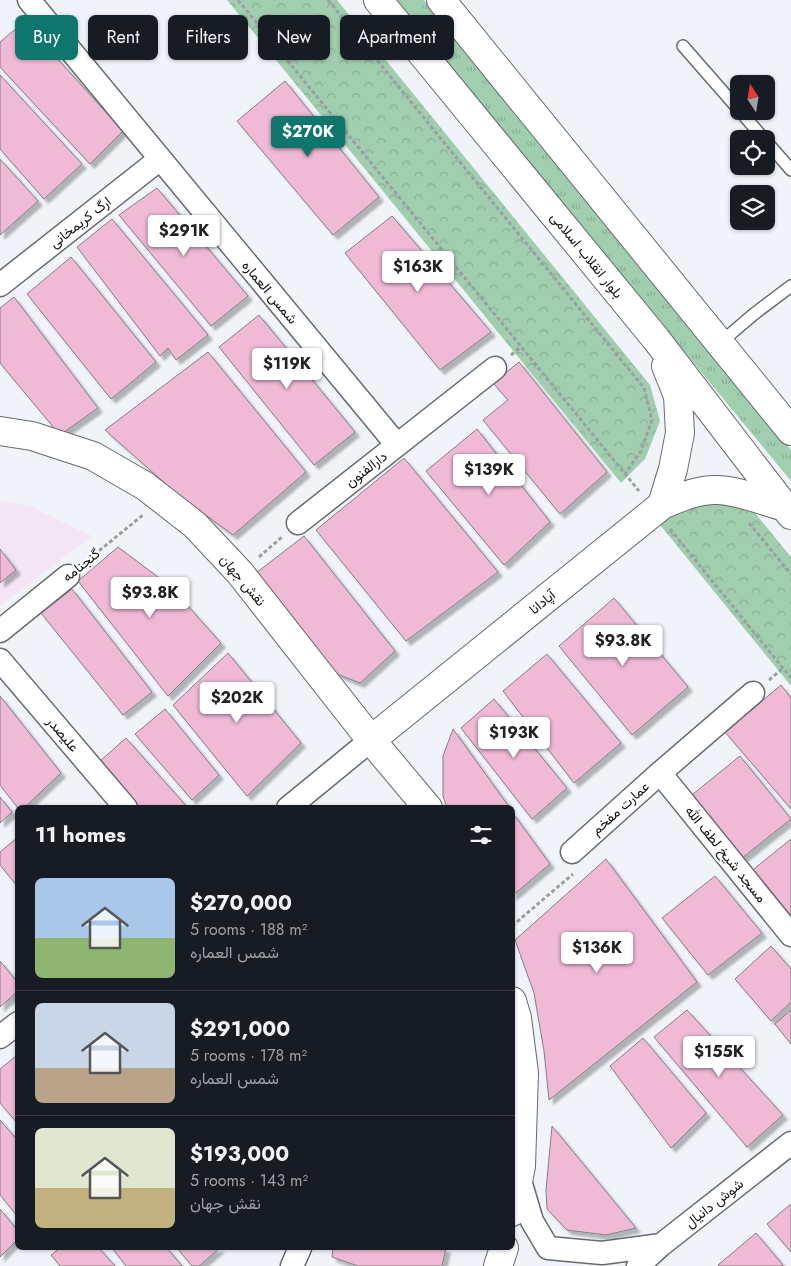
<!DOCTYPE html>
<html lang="en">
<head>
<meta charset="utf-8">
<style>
	body { margin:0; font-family:Jost,Vazirmatn,sans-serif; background:#20242c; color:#f1f3f6; height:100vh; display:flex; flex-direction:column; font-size:19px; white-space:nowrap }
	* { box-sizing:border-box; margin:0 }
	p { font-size:16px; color:#9ea1a6 }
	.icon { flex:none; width:28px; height:28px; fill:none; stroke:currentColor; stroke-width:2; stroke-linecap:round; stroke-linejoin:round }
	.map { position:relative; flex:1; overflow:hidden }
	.drawer { position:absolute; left:15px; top:805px; width:500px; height:445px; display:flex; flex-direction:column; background:#171b24; border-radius:8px; box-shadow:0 1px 4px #0004 }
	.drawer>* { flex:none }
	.banner { position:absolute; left:15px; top:15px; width:500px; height:45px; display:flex; gap:10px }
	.needle { width:32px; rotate:348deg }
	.controls { position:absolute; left:730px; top:75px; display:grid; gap:10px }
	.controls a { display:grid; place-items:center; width:45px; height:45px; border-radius:8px; background:#171b24; box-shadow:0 1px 4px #0004; font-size:25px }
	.price { position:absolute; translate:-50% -42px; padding:0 11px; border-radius:5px; background:#fff; color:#222; font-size:16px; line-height:32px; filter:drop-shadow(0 1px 2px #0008) }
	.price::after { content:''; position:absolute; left:50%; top:30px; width:15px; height:11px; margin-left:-8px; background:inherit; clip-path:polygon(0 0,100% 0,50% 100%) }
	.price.on { background:#0f766e; color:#fff }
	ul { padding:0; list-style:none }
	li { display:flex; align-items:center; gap:15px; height:125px; padding:0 20px }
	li+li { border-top:1px solid #363941 }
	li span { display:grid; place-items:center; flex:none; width:140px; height:100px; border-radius:8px; color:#555 }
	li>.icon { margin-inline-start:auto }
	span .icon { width:60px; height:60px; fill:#fffc; stroke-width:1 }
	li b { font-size:21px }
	h2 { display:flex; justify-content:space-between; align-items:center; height:60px; padding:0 20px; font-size:21px }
	.chip { padding:0 18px; border-radius:8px; background:#171b24; box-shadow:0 1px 4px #0004; font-size:18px; line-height:45px }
	.chip.on { background:#0f766e; color:#fff }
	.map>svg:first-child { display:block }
	.education { fill:#f3e4f6 }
	.grass { fill:url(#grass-tufts) }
	.forest { fill:url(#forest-crowns) }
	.building { fill:#f0b9d6; stroke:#847f81; filter:url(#shadow) }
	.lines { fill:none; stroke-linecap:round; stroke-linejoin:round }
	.lane-casing { stroke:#666a6d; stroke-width:14 }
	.street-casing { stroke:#666a6d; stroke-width:25 }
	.secondary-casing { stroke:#666a6d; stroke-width:30 }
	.path { stroke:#9c9fa2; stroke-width:3; stroke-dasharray:4 2.5; stroke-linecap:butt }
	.lane { stroke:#fff; stroke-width:11 }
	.street { stroke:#fff; stroke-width:22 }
	.secondary { stroke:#fff; stroke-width:28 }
	.labels { text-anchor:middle; stroke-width:4; stroke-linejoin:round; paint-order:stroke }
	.street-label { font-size:14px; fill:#111214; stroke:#fff }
</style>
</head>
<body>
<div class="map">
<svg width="791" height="1266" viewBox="0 0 791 1266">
	<defs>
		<pattern id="grass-tufts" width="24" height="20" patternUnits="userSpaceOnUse" patternTransform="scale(1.25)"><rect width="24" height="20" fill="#a1ceaf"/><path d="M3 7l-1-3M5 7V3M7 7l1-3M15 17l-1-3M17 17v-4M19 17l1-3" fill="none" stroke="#8ab096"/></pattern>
		<pattern id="forest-crowns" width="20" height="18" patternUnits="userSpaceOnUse" patternTransform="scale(1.25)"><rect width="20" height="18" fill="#a1ceaf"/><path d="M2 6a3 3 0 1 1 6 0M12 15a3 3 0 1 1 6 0" fill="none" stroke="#8ab096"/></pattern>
		<filter id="shadow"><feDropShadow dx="4.5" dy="4.5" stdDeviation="1" flood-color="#0004"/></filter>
	</defs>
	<rect width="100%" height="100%" fill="#f0f4f8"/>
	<path class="education" d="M0,500L32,507L92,536L0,606Z"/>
	<path class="grass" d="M395,0H424L791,450V481Z"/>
	<path class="forest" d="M227,0H337L650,385L660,421L645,459L621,483Z
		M715,501L755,513L791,557V686L656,520L680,504Z"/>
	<path class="building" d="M24,22L123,131L90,164L0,67V42Z
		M0,75L82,164L44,199L0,149Z
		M285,81L379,197L333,235L237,121Z
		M0,159L38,201L0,235Z
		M157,188L248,296L211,326L119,215Z
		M392,216L491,332L440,370L345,253Z
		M112,219L208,335L176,360L168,348L160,356L77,247Z
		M71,257L156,362L111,399L27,294Z
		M14,297L98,408L60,435L0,363V308Z
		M259,315L355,432L314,465L219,347Z
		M208,352L306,472L233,535L176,493L105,430Z
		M519,362L607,472L560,514L483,420L508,400L493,383Z
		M477,429L550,522L504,565L426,471Z
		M404,458L498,572L406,641L316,530Z
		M304,536L395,651L360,683L337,674L256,573Z
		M118,547L170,586L221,643L168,696L78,581Z
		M0,549L16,570L0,583Z
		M72,589L152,692L123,715L41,613Z
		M614,598L688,687L632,735L559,646Z
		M228,653L301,743L247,796L173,705Z
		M547,654L621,743L574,783L503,691Z
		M781,685L791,698V809L725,732Z
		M0,696L61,773L24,808H18L0,785Z
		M494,699L567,788L532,819L461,728Z
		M165,709L219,775L192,800L135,734Z
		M453,729L510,808H447L443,796V756Z
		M126,738L188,808H138L99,762Z
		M740,756L791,819L741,859L688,798Z
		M0,797L12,812L0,823Z
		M512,812L550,864L512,896Z
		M18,837V887L0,865V852Z
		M791,839V925L749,873Z
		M606,859L697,982L549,1100L544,1051L534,993L515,940Z
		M715,876L762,933L708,975L662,918Z
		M771,946L791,969V1002L771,1021L735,979Z
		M0,961L18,983V991L0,1007Z
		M687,1010L783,1115L747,1147L654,1037Z
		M791,1010V1044L775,1024Z
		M643,1038L706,1113L671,1148L610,1066Z
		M16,1056L18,1058V1124L0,1103V1069Z
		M0,1120L18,1141V1217L0,1195Z
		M552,1126L636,1228L606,1235L567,1230L547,1209L546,1190Z
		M791,1204V1252L767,1224Z
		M0,1209L18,1231V1239L0,1257Z
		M756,1233L783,1265L781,1266H719L718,1265Z
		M60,1248H99L115,1266H60L51,1255Z
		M112,1248H167L182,1266H126Z
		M177,1248H220L199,1266H192Z
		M333,1248H446L442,1266H358L332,1257Z"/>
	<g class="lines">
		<g class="lane-casing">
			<path id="lane" d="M683,46L739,110
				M740,111L764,139
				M766,141L791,170
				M720,343L754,314L791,286"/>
		</g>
		<g class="street-casing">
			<path id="street" d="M29,0L397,445
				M0,285L160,159
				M298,523L495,368
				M0,631L68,576
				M0,660L126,808
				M660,773L791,935
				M288,808L371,740
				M572,852L660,773L753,693
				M0,1037L18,1023
				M519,1177L532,1221L548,1248L602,1253L661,1245
				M292,1266L300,1248
				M638,1266L661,1245L791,1143"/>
		</g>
		<g class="secondary-casing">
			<path id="secondary" d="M378,0L656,339L791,515
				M441,0L791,431
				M0,431L32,436L93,456L145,486L195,525L240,573L371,740L428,808
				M662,505C679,498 698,489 718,490C740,491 763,501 785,507
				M371,740L662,505L673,469L680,433L678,396L666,366
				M512,1001L517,1018L524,1073L521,1166L512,1212
				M498,1266L504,1248"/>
		</g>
		<path class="path" d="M238,0L639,491
			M328,0L644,388L652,420L641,451L625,474
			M511,355L521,347
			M749,523L791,574
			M670,529L791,678
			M259,557L282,537
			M84,563L143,515
			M769,680L783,668
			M512,926L573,874"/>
		<use href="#lane" class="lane"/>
		<use href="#street" class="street"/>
		<use href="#secondary" class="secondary"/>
	</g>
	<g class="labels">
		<g class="street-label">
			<text transform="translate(80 222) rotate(-38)" y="5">ارگ کریمخانی</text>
			<text transform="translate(587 255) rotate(51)" y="5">بلوار انقلاب اسلامی</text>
			<text transform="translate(270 292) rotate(50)" y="5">شمس العماره</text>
			<text transform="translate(366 469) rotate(-38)" y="5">دارالفنون</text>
			<text transform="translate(81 565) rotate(-39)" y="5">گنجنامه</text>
			<text transform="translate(243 580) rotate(50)" y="5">نقش جهان</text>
			<text transform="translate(542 602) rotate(-39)" y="5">آپادانا</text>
			<text transform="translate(63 734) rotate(50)" y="5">علیصدر</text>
			<text transform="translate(620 808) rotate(-42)" y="5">عمارت مفخم</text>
			<text transform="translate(726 854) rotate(51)" y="5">مسجد شیخ لطف الله</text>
			<text transform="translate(714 1203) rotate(-38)" y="5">شوش دانیال</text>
		</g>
	</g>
</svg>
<div class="controls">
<a><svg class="needle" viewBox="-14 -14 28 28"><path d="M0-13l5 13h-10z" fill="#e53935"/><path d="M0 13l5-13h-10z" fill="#9ea1a6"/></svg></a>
<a><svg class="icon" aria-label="locate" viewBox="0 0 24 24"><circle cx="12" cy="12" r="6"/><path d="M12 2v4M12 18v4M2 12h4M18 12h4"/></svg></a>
<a><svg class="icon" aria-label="layers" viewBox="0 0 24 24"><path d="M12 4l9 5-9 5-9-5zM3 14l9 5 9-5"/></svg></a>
</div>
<b class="price on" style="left:308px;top:158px">$270K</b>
<b class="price" style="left:184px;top:257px">$291K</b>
<b class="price" style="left:418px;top:293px">$163K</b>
<b class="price" style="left:287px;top:390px">$119K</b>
<b class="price" style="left:489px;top:496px">$139K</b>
<b class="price" style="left:150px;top:619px">$93.8K</b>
<b class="price" style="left:623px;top:667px">$93.8K</b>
<b class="price" style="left:237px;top:724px">$202K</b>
<b class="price" style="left:514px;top:759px">$193K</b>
<b class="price" style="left:597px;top:974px">$136K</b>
<b class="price" style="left:719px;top:1078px">$155K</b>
<div class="banner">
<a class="chip on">Buy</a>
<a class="chip">Rent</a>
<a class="chip">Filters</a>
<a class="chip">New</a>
<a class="chip">Apartment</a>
</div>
<section class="drawer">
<h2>11 homes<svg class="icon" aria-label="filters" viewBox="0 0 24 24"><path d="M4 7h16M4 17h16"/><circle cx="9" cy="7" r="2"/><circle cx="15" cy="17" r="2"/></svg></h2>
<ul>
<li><span style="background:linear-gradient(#a9c7e8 60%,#8fb573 0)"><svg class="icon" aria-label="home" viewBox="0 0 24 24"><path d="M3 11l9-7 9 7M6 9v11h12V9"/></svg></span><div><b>$270,000</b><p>5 rooms · 188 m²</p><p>شمس العماره</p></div></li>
<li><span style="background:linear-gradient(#c9d6e8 65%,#b9a48a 0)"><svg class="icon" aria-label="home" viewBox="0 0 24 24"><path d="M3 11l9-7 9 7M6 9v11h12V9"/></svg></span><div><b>$291,000</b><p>5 rooms · 178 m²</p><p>شمس العماره</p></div></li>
<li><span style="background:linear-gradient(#dfe7d0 60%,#c2b280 0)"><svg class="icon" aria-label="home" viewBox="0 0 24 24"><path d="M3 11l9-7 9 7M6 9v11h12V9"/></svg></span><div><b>$193,000</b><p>5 rooms · 143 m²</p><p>نقش جهان</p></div></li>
</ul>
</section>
</div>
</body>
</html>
